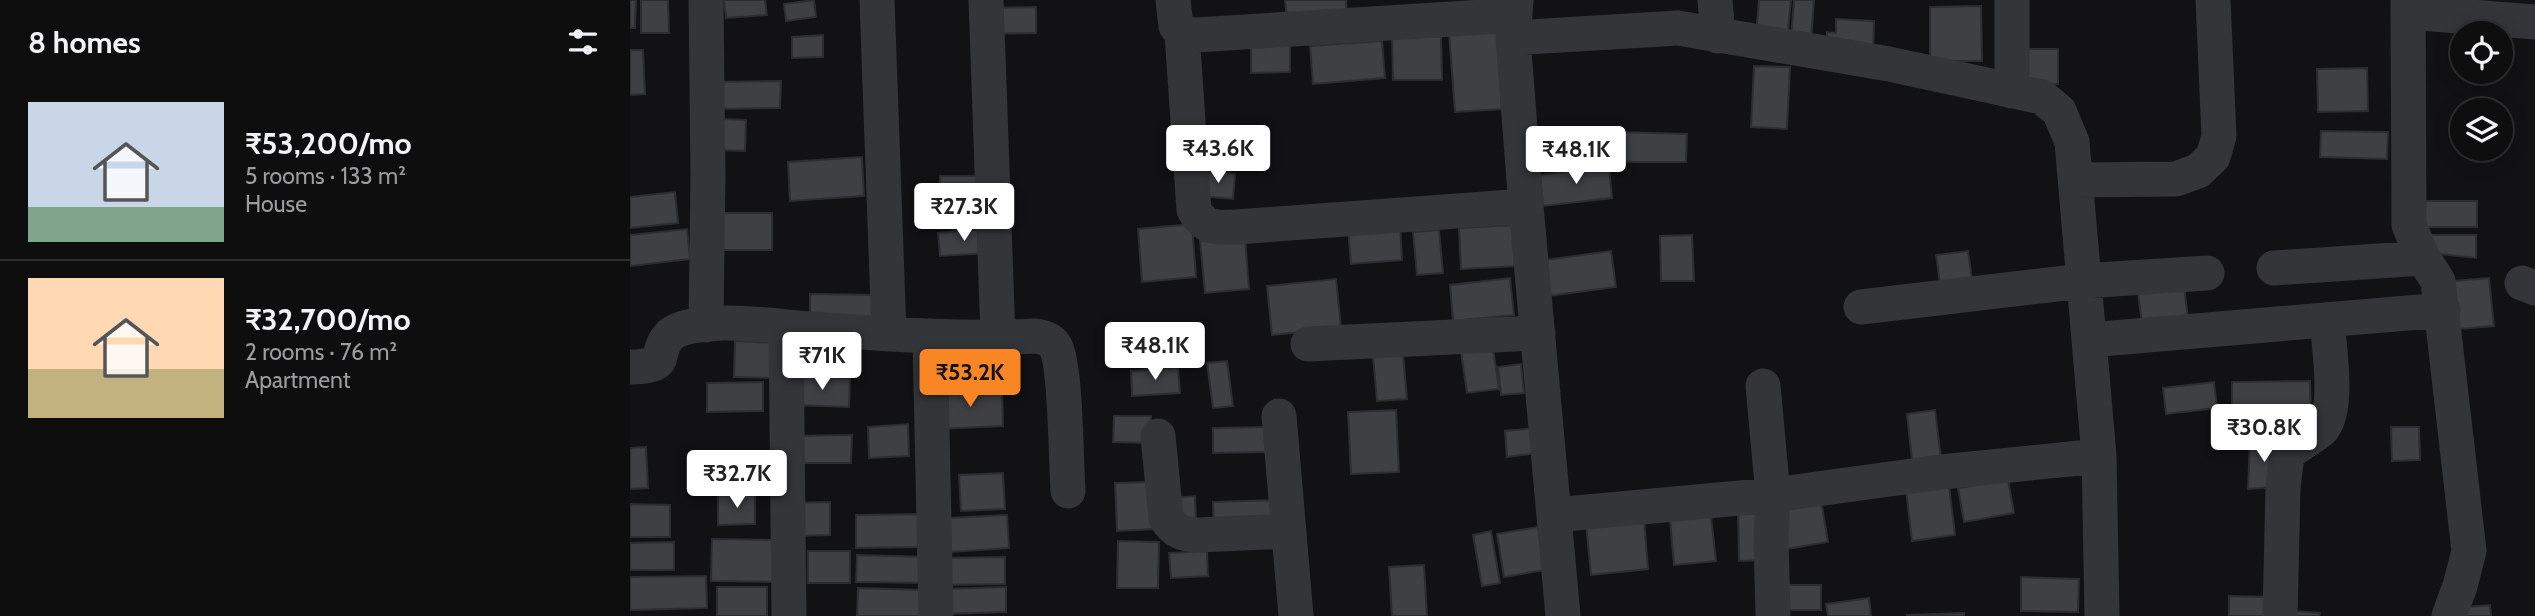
<!DOCTYPE html>
<html lang="en">
<head>
<meta charset="utf-8">
<style>
	body { margin:0; font-family:Cabin,sans-serif; background:#171718; color:#f1f3f6; height:100vh; display:flex; flex-direction:column; font-size:26px; white-space:nowrap }
	* { box-sizing:border-box; margin:0 }
	p { font-size:23px; color:#9b9c9e }
	.icon { flex:none; width:38px; height:38px; fill:none; stroke:currentColor; stroke-width:2; stroke-linecap:round; stroke-linejoin:round }
	.map { position:relative; flex:1; overflow:hidden }
	.sheet { display:flex; flex-direction:column; background:#0e0e0f; width:630px }
	.sheet>* { flex:none }
	.tools { position:absolute; left:1820px; top:21px; display:grid; gap:14px }
	.tools a { display:grid; place-items:center; width:63px; height:63px; border-radius:50%; background:#0e0e0f; box-shadow:0 4px 18px #0003,0 0 0 2px #2e2e2f; font-size:35px }
	.price { position:absolute; translate:-50% -60px; padding:0 16px; border-radius:7px; background:#fff; color:#222; font-size:23px; line-height:46px; filter:drop-shadow(0 2px 4px #0008) }
	.price::after { content:''; position:absolute; left:50%; top:42px; width:21px; height:16px; margin-left:-10px; background:inherit; clip-path:polygon(0 0,100% 0,50% 100%) }
	.price.active { background:#f98625; color:#111 }
	ul { padding:0; list-style:none }
	li { display:flex; align-items:center; gap:21px; height:175px; padding:0 28px }
	li+li { border-top:2px solid #2e2e2f }
	li span { display:grid; place-items:center; flex:none; width:196px; height:140px; border-radius:0px; color:#555 }
	li>.icon { margin-inline-start:auto }
	span .icon { width:84px; height:84px; fill:#fffc; stroke-width:1 }
	li b { font-size:30px }
	h2 { display:flex; justify-content:space-between; align-items:center; height:84px; padding:0 28px; font-size:30px }
	main { display:flex; flex:1; min-height:0 }
	.map>svg:first-child { display:block }
	.building { fill:#3e4044; stroke:#2c2d30; stroke-width:2 }
	.lines { fill:none; stroke-linecap:round; stroke-linejoin:round }
	.minor { stroke:#333539; stroke-width:35 }
</style>
</head>
<body>
<main>
<section class="sheet">
<h2>8 homes<svg class="icon" aria-label="filters" viewBox="0 0 24 24"><path d="M4 7h16M4 17h16"/><circle cx="9" cy="7" r="2"/><circle cx="15" cy="17" r="2"/></svg></h2>
<ul>
<li><span style="background:linear-gradient(#c9d6e8 75%,#7fa58c 0)"><svg class="icon" aria-label="home" viewBox="0 0 24 24"><path d="M3 11l9-7 9 7M6 9v11h12V9"/></svg></span><div><b>₹53,200/mo</b><p>5 rooms · 133 m²</p><p>House</p></div></li>
<li><span style="background:linear-gradient(#ffd9b3 65%,#c2b280 0)"><svg class="icon" aria-label="home" viewBox="0 0 24 24"><path d="M3 11l9-7 9 7M6 9v11h12V9"/></svg></span><div><b>₹32,700/mo</b><p>2 rooms · 76 m²</p><p>Apartment</p></div></li>
</ul>
</section>
<div class="map">
<svg width="1905" height="616" viewBox="0 0 1905 616">
	<rect width="100%" height="100%" fill="#121214"/>
	<path class="building" d="M0,0H6L5,28H0Z
		M11,0H38L39,33H11Z
		M94,0H135L137,15L96,18Z
		M184,0L186,17L156,21L154,4Z
		M655,0H716L717,14L657,19Z
		M1129,0H1161L1157,39L1126,37Z
		M1164,0H1184L1181,40L1161,39Z
		M1351,6L1352,61H1300V7Z
		M406,7V33L357,34L356,8Z
		M1206,19L1244,21L1243,55L1196,54L1197,32L1206,33Z
		M867,29L872,109L825,112L819,33Z
		M193,35V57L162,58V37Z
		M811,36L812,80H763L762,38Z
		M752,41L755,78L683,84L680,46Z
		M660,44V72L621,73V45Z
		M1390,49H1428V84H1390Z
		M0,50H13L15,94L0,95Z
		M1124,66L1160,67L1157,129L1121,127Z
		M1737,68L1738,111L1688,112L1687,69Z
		M151,81L150,108L82,109V82Z
		M91,119L116,120L115,151L89,150Z
		M1691,131L1758,132L1757,159L1690,157Z
		M987,132L1057,134L1056,162H990Z
		M232,157L234,196L160,201L158,162Z
		M979,166L982,198L913,206L910,175Z
		M573,171L605,174L603,199L570,196Z
		M310,176H348V198L309,199Z
		M45,192L48,223L0,228V197Z
		M1784,201H1847V227H1784Z
		M90,213H142V250H89Z
		M562,224L566,277L512,282L508,229Z
		M770,224L772,260L721,264L718,228Z
		M886,225L888,266L831,269L829,228Z
		M57,229L60,259L0,266V235Z
		M357,229L359,253L310,256L308,233Z
		M809,230L813,273L787,275L783,232Z
		M1062,235L1064,281H1031L1030,236Z
		M1799,235H1846V258L1801,253Z
		M615,237L619,289L575,293L570,241Z
		M981,251L986,287L918,296L914,260Z
		M1338,251L1343,287L1311,291L1306,255Z
		M880,278L884,315L823,321L820,285Z
		M1859,278L1864,326L1829,329L1824,281Z
		M706,279L711,328L642,335L637,286Z
		M1554,286L1559,327L1513,332L1508,293Z
		M180,294L248,295V329L180,328Z
		M162,338L218,340L216,376L160,373Z
		M105,341L147,343L146,378L104,377Z
		M863,348L869,389L837,393L831,352Z
		M366,353L367,381L316,382L315,354Z
		M773,354L777,399L747,401L743,356Z
		M597,361L603,406L583,408L577,363Z
		M891,364L894,393L871,395L868,367Z
		M548,368L550,393L502,396L501,371Z
		M164,376L220,378L219,407L163,405Z
		M1680,381L1681,418L1602,419V382Z
		M133,382V411L77,412V383Z
		M1584,382L1587,408L1536,414L1533,388Z
		M372,389L373,426L307,429L306,392Z
		M766,410L769,472L721,474L718,412Z
		M1305,410L1312,467L1283,470L1277,414Z
		M484,416H521L520,443L483,442Z
		M278,424L279,456L239,458L238,427Z
		M637,427L638,452L583,453V428Z
		M1761,427H1789L1790,460L1762,461Z
		M905,428L908,453L877,457L875,431Z
		M222,435L221,463H159V436Z
		M1651,440L1648,487L1618,489L1620,441Z
		M16,447L18,488L0,489V448Z
		M81,460H145V488H81Z
		M373,473L375,509L331,511L329,475Z
		M1378,480L1384,513L1334,522L1328,488Z
		M522,482L524,529L487,531L485,483Z
		M1319,485L1325,535L1282,541L1276,490Z
		M125,494V524L88,525V495Z
		M1190,494L1198,542L1156,549L1148,501Z
		M565,496L566,522L541,524L539,498Z
		M642,500L643,530L584,531L583,502Z
		M200,502V535L163,536L162,503Z
		M0,504L40,505V537H0Z
		M1134,507L1136,560L1109,561L1108,508Z
		M294,514V547L226,548V515Z
		M377,515L379,548L321,552L318,518Z
		M1081,516L1086,561L1044,565L1040,520Z
		M1014,518L1018,569L961,575L956,524Z
		M908,527L915,570L874,577L867,534Z
		M861,531L870,583L852,586L843,535Z
		M82,539L149,540L147,582L81,581Z
		M488,541L529,542L528,588H487Z
		M44,542V570H0V543Z
		M178,551H220V583H178Z
		M577,551L578,576L541,578L539,553Z
		M227,555L300,557L299,583L226,582Z
		M375,557V584L311,585V558Z
		M794,565L797,616H762L759,567Z
		M76,576L77,608L0,610V577Z
		M1391,577L1449,579L1448,612L1391,611Z
		M1149,585H1191V610H1150Z
		M87,587H137V616H87Z
		M376,587V612L316,614V589Z
		M228,588L292,590L291,616H227Z
		M1599,596L1641,597V616H1599Z
		M1239,598L1241,616H1198L1196,604Z
		M1860,605L1861,616H1826L1827,608Z
		M1661,611L1690,613L1689,616H1660Z
		M1334,613V616H1277V615Z"/>
	<g class="lines">
		<path class="minor" d="M247,0L259,334
			M356,0L368,337
			M543,0L546,26L552,33L566,35L885,15
			M886,0L883,38L896,206L933,616
			M1085,0L1088,36
			M1382,0V91
			M1778,0L1779,225L1793,258L1808,281L1839,551L1830,586L1819,616
			M1778,12L1905,22
			M552,33L564,210C576,230 585,227 606,227L896,206
			M883,38L1048,28L1259,64L1412,97L1429,111L1442,142L1469,456L1472,616
			M1446,180L1546,179L1568,171L1583,157L1589,136L1583,0
			M1644,268L1793,258
			M1892,283L1905,288
			M1231,307L1453,281L1577,273
			M76,325L78,175L76,0
			M156,327L159,616
			M300,336L306,616
			M1459,340L1813,310
			M678,344L908,333
			M0,367C45,366 21,354 40,335C51,325 77,324 92,323C121,322 152,327 182,329C257,334 332,340 406,336C414,338 421,339 425,346C436,363 436,464 438,491
			M1133,386L1143,495L1141,539L1143,616
			M649,416L666,616
			M528,436L536,518C544,532 553,534 568,535L659,531
			M924,515L1143,495L1311,472L1469,456
			M1650,616L1653,488L1657,454C1667,445 1687,435 1693,428C1709,407 1699,347 1697,320"/>
	</g>
</svg>
<div class="tools">
<a><svg class="icon" aria-label="locate" viewBox="0 0 24 24"><circle cx="12" cy="12" r="6"/><path d="M12 2v4M12 18v4M2 12h4M18 12h4"/></svg></a>
<a><svg class="icon" aria-label="layers" viewBox="0 0 24 24"><path d="M12 4l9 5-9 5-9-5zM3 14l9 5 9-5"/></svg></a>
</div>
<b class="price" style="left:588px;top:185px">₹43.6K</b>
<b class="price" style="left:946px;top:186px">₹48.1K</b>
<b class="price" style="left:334px;top:243px">₹27.3K</b>
<b class="price" style="left:525px;top:382px">₹48.1K</b>
<b class="price" style="left:192px;top:392px">₹71K</b>
<b class="price active" style="left:340px;top:409px">₹53.2K</b>
<b class="price" style="left:1634px;top:464px">₹30.8K</b>
<b class="price" style="left:107px;top:510px">₹32.7K</b>
</div>
</main>
</body>
</html>
